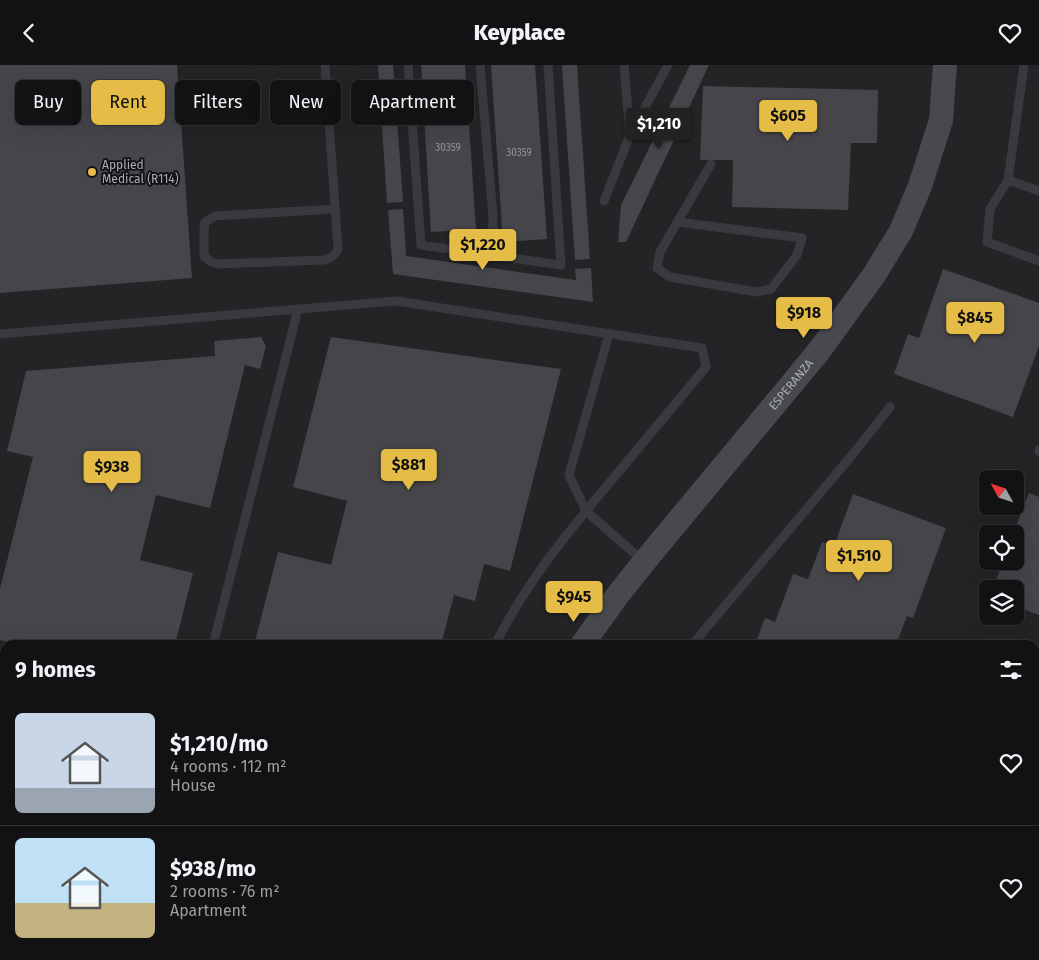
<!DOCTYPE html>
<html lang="en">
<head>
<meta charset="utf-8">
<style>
	body { margin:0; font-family:"Fira Sans",sans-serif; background:#1b1b1d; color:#f1f3f6; height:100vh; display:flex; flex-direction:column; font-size:19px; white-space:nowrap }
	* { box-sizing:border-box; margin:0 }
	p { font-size:16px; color:#9c9ea0 }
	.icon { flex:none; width:28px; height:28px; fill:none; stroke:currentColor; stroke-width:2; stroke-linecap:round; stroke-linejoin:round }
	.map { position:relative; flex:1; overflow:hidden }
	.panel { position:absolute; left:0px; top:575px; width:1040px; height:320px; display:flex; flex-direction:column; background:#121214; border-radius:15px 15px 0 0; box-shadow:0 5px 20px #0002,0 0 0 1px #313234 }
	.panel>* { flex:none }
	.guide { position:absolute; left:15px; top:15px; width:500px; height:45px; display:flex; gap:10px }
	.needle { width:32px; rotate:310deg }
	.tools { position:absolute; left:979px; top:405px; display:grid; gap:10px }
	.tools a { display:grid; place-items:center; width:45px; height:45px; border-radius:8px; background:#121214; box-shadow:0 5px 20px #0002,0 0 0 1px #313234; font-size:25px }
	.price { position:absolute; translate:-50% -42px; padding:0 11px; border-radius:5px; background:#e4bc46; color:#111; font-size:16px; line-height:32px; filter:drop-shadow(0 1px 2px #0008) }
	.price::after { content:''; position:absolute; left:50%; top:30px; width:15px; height:11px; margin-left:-8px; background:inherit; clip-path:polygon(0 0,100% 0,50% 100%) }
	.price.on { background:#222; color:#fff }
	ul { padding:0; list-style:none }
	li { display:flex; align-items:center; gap:15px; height:125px; padding:0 15px }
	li+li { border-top:1px solid #313234 }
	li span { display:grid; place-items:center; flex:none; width:140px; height:100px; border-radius:8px; color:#555 }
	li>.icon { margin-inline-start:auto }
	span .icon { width:60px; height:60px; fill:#fffc; stroke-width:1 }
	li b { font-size:21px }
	h2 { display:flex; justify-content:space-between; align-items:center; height:60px; padding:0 15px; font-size:21px }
	.pill { padding:0 18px; border-radius:8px; background:#121214; box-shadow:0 5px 20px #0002,0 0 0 1px #313234; font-size:18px; line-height:45px }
	.pill.on { background:#e4bc46; color:#111 }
	header { display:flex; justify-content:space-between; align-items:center; height:65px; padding:0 15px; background:#121214; font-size:22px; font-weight:800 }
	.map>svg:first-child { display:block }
	.built { fill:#242427; fill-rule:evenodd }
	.building { fill:#45454a }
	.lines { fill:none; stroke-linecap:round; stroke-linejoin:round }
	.lane { stroke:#393a3f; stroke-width:9 }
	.secondary { stroke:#48494e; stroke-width:24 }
	.poi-dot { fill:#e4bc46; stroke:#131315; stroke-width:2 }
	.labels { text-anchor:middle; stroke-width:4; stroke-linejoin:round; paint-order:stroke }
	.number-label { font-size:10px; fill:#92949d }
	.poi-label { font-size:12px; fill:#abaeb9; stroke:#131315; text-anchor:start }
	.street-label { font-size:12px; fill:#abaeb9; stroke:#131315 }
</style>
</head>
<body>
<header><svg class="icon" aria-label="back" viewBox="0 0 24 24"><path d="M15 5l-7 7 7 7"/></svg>Keyplace<svg class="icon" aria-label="heart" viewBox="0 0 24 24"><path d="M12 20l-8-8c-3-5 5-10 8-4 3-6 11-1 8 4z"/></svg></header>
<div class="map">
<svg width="1039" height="895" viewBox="0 0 1039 895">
	<rect width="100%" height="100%" fill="#18181a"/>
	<path class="built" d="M0,0H1039V894L991,895L965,890H1035V580H5V677L0,676ZM988,414H1015V441H988ZM988,469H1015V496H988ZM988,524H1015V551H988Z
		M0,786L5,787V890H427L435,892L438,895H0Z"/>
	<path class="building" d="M0,0H177L192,213L0,228Z
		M378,0H393L403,137L387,138Z
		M421,0H465L476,164L431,167Z
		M491,0H535L547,174L503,177Z
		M562,0H577L590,194L575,195Z
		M690,0H709L626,177H618L621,140Z
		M703,21L878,25L877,78H851L848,145L732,142L733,95H700Z
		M403,144L406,191L576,215L575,204L591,203L593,237L393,209L388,145Z
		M943,204L1039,238V281L1013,352L894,309L908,269L919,273Z
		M261,272L266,281L260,304L245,300L210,443L156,430L140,495L193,508L175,580H12L13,578L0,575V524L33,392L7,386L26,306L215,291L214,276Z
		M331,272L561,304L510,506L484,499L475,536L454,530L441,580H254L278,487L331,500L347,436L293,422Z
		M1029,428L1039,432V550L1015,541V524H993L1003,496H1015V469H1013Z
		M853,429L946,463L913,553L907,551L896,580H755L765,553L775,557L793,509L808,514L822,477L834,481Z
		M1035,736L1039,738V803L1035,802Z
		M0,821H5V890H46V895H0Z"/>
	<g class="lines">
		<path class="lane" d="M325,0L338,184C335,191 331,193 324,195L218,199L211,197L204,191V164L205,157L215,151L335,144
			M408,0L421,180L561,200L548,0
			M480,0L493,151L492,189
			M624,0L630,70
			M1024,0L1008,115L990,144L987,177L1039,196
			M1008,115L1039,126
			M604,136L630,70L668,0
			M677,157L802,173L797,190L771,224L757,227L670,212L657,203L660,187L711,99
			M0,269L396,236L702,283L706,302C674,340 643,378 611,416C568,467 525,519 495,580
			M609,269L569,410L586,446L643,496
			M1039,386V385
			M213,580L298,244
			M692,580L853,389L890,342
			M0,622L5,626
			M1035,641L1039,642
			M1035,698L1039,700
			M186,890L187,895
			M87,895L94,890
			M126,895L127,890"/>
		<g class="secondary">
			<path id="s1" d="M582,580L617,531L644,497L819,286L874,210L901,166L920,121L941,55L945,0"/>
			<path d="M0,709L5,710"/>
			<path d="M0,757L5,758"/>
			<path d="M511,890L533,895"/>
			<path d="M730,890L749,895"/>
			<path d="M487,895L488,890"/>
		</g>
	</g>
	<circle class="poi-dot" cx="92" cy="107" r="5"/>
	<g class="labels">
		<g class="number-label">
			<text x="448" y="86">30359</text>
			<text x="519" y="91">30359</text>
		</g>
		<g class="poi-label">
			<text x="102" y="104">Applied<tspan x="102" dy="14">Medical (R114)</tspan></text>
		</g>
		<g class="street-label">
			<text dy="4" stroke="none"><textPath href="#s1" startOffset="334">ESPERANZA</textPath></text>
		</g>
	</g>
</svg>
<div class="tools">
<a><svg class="needle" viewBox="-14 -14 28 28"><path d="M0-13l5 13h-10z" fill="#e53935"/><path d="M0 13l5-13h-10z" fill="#9c9ea0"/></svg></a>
<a><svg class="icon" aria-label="locate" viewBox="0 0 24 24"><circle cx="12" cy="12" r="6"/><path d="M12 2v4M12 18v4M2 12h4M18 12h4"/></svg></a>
<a><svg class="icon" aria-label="layers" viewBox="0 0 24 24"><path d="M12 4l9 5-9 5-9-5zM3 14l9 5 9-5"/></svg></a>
</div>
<b class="price" style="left:788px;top:77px">$605</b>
<b class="price on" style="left:659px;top:85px">$1,210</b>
<b class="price" style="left:483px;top:206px">$1,220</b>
<b class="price" style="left:804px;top:274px">$918</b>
<b class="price" style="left:975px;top:279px">$845</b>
<b class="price" style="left:409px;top:426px">$881</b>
<b class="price" style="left:112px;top:428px">$938</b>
<b class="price" style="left:859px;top:517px">$1,510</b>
<b class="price" style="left:574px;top:558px">$945</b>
<div class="guide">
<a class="pill">Buy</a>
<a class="pill on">Rent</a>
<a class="pill">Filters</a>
<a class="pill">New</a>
<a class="pill">Apartment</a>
</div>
<section class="panel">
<h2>9 homes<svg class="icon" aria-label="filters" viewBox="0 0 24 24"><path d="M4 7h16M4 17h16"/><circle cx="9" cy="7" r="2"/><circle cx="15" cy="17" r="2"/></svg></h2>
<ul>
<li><span style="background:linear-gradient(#c9d6e8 75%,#9aa5b1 0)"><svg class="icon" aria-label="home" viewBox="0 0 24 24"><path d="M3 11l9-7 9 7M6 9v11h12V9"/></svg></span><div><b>$1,210/mo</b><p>4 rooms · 112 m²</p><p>House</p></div><svg class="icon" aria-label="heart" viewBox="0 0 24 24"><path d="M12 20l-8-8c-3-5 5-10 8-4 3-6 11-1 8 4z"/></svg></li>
<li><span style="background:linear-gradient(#bfe0f5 65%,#c2b280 0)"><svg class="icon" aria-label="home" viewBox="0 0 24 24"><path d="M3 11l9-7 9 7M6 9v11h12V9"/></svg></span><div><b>$938/mo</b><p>2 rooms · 76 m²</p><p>Apartment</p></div><svg class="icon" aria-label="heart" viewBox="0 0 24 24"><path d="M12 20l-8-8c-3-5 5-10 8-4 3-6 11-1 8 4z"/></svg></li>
</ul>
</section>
</div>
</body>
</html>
